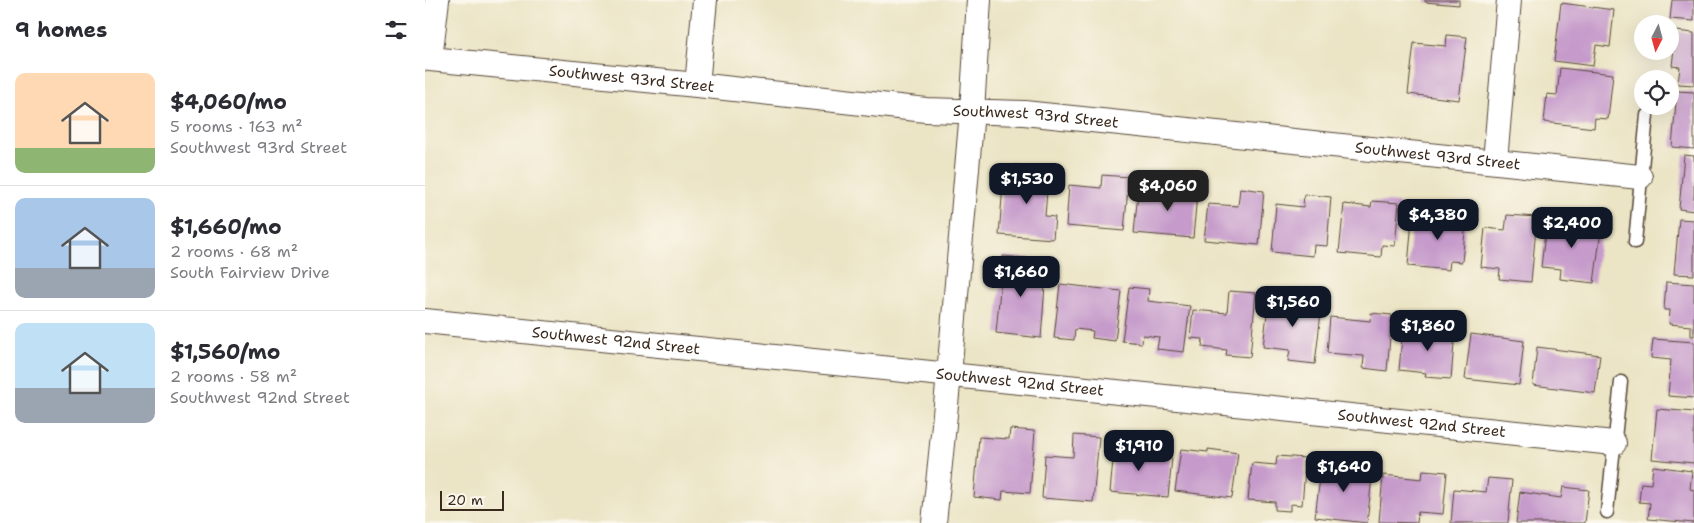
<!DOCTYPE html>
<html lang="en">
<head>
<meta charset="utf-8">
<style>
	body { margin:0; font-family:"Shantell Sans",sans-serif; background:#f7f7f7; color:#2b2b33; height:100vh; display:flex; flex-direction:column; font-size:19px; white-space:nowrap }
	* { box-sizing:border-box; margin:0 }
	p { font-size:16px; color:#7c7c81 }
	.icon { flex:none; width:28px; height:28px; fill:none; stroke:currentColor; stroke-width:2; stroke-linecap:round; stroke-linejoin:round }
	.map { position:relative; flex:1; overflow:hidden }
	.sheet { display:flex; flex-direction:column; background:#fff; width:425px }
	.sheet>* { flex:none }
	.needle { width:32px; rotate:186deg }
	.tools { position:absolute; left:1209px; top:15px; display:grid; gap:10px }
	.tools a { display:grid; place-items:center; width:45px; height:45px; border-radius:50%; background:#fff; box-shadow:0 5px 20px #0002; font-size:25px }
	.scale { position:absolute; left:15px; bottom:12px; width:64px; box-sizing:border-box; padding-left:5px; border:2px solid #3b2a1e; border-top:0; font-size:14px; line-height:18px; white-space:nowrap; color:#3b2a1e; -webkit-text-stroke:4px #fbf7ec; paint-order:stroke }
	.price { position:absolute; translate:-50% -42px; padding:0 11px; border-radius:10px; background:#111827; color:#fff; font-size:16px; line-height:32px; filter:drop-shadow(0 1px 2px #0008) }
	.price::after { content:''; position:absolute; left:50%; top:30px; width:15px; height:11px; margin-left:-8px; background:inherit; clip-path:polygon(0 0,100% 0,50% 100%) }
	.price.active { background:#222; color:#fff }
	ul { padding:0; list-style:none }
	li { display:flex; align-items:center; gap:15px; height:125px; padding:0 15px }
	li+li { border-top:1px solid #e1e1e2 }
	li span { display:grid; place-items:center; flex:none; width:140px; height:100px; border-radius:10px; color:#555 }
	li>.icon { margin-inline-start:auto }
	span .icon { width:60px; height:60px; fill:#fffc; stroke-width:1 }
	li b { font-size:21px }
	h2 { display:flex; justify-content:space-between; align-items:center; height:60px; padding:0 15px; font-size:21px }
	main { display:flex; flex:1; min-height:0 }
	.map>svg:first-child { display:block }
	.building { fill:#c69bcb }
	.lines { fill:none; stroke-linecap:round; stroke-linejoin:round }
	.lane-casing { stroke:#554637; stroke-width:15 }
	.street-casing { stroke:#554637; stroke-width:26 }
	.lane { stroke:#fff; stroke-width:12 }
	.street { stroke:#fff; stroke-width:24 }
	.labels { text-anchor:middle; stroke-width:4; stroke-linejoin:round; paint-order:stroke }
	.street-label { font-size:15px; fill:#3b2a1e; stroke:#fbf7ec }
</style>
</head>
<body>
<main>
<section class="sheet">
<h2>9 homes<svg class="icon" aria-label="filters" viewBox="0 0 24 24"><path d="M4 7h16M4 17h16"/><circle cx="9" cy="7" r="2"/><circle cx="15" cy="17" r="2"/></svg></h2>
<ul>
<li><span style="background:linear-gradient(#ffd9b3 75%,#8fb573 0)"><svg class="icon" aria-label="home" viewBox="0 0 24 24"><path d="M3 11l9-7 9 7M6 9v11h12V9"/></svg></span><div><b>$4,060/mo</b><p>5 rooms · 163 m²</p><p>Southwest 93rd Street</p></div></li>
<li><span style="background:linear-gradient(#a9c7e8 70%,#9aa5b1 0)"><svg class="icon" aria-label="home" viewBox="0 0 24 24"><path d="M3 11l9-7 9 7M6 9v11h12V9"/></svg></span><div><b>$1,660/mo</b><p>2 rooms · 68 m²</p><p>South Fairview Drive</p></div></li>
<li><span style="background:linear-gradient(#bfe0f5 65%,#9aa5b1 0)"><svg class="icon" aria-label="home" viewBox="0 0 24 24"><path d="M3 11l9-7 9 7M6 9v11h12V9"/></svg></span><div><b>$1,560/mo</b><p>2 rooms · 58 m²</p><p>Southwest 92nd Street</p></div></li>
</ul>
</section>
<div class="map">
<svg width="1269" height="523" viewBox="0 0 1269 523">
	<rect width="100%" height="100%" fill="#fbf7ec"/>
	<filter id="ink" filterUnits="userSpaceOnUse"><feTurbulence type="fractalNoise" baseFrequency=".02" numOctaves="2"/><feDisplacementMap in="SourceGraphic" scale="10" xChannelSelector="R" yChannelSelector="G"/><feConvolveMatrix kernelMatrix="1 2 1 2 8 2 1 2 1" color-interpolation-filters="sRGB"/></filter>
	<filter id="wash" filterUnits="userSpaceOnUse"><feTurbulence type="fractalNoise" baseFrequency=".0096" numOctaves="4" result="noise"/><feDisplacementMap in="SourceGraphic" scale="20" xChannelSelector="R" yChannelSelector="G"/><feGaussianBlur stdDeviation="1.12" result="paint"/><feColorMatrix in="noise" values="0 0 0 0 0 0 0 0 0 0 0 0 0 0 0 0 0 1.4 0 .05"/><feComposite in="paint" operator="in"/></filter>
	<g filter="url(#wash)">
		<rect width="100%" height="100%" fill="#ebe4c5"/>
		<g id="blocks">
			<path class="building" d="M1000,0H1034V5L1000,2Z
				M1247,0H1269V21L1245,19Z
				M1136,3L1189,10L1185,47L1171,45L1168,66L1129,61Z
				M1251,31L1269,33V85L1253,84L1255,67L1247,66Z
				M1022,35L1042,37L1034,100L983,94L989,43L1021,46Z
				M1135,68L1188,74L1183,119L1170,118L1169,128L1119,122L1122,94L1132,95Z
				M1252,91L1269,92V149L1247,147Z
				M1259,155L1269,156V211L1254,209Z
				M589,165L624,167L620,216L630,217L628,239L574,235L578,185H587Z
				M677,175L704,177L699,231L641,226L644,185L676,188Z
				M747,181L773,183L768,238L709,233L713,192L746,195Z
				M815,188L839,191L834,245L779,240L783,204L813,206Z
				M879,194L906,197L902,246L889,245L888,256L847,252L851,204L878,207Z
				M947,201L974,203L970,246L957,245L956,257L914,253L919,204L946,207Z
				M1019,208L1042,210L1037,262L1025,261L1024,270L983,266L987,220L1018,223Z
				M1082,215L1112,217L1106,282L1074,279L1075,269L1056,267L1060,228L1080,230Z
				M1122,217L1144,220L1142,237L1150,239L1152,220L1177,223L1169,283L1135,279L1136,269L1116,267Z
				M1254,219L1269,220V275L1249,274Z
				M578,256L612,259L611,272L621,273L616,338L571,333Z
				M1241,282L1269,284V336H1266V326L1244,324L1245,310H1239Z
				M635,284L696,291L690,341L667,338L668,331L650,329L649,340L629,338Z
				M704,287L724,289L723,301L765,306L759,352L732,349L734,337L718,335L717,343L697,341Z
				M804,291L831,293L825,357L801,355L802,350L777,347L778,339L765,338L768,310L802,313Z
				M844,297L897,304L890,364L863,361L865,350L838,347Z
				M946,313L967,315L962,371L938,368L939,356L902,353L905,317L945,321Z
				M978,327L1030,332L1026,379L1000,377L1001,373L974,370Z
				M1046,334L1099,341L1094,385L1040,379Z
				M1228,339L1269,342V398L1243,396L1246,360L1226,358Z
				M1112,347L1175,355L1170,393L1108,385Z
				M1232,409L1269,412V463L1227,459Z
				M585,429L610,431L605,493L578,491L577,500L549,497L554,437L584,439Z
				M649,435L674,437L668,502L617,498L620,455L648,457Z
				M690,439L712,441L710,454L747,458L743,497L685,492Z
				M756,449L783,452V449L813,453L807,498L750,491Z
				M852,456L881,458L877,505L865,504V511L850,510V502L823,500L827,463L851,465Z
				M897,462L948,468L942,523L890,517Z
				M1228,466L1267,471L1265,489L1269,490V523L1223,519L1225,503L1214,502L1216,483L1226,484Z
				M998,470L1022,472L1018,514L993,512L992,523L954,522L958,475L997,479Z
				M1063,478L1087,480L1083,523H1026L1029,489L1061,492Z
				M1138,487L1164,490L1160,523H1091L1095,492L1136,498Z"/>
		</g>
	</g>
	<g filter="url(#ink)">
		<use href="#blocks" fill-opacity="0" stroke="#554637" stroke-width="1"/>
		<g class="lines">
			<g class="lane-casing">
				<path id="lane" d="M1210,242L1222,115
					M1182,512L1196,382"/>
			</g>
			<g class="street-casing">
				<g id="street">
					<path id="s1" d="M12,0L5,59L272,85L501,110L599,113L1215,177"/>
					<path d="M272,85L280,0"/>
					<path d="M1070,161L1084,0"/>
					<path id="s2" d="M0,321L1189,443"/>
					<path d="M509,523L524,375L547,111L554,0"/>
				</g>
			</g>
			<use href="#lane" class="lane"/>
			<use href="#street" class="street"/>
		</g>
	</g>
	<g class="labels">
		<g class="street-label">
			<text dy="5" stroke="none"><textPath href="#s1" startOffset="262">Southwest 93rd Street</textPath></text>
			<text dy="5" stroke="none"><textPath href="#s1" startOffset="668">Southwest 93rd Street</textPath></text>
			<text dy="5" stroke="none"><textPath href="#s1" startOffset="1072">Southwest 93rd Street</textPath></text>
			<text dy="5" stroke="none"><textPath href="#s2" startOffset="192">Southwest 92nd Street</textPath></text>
			<text dy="5" stroke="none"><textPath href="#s2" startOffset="598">Southwest 92nd Street</textPath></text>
			<text dy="5" stroke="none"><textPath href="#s2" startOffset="1002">Southwest 92nd Street</textPath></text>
		</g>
	</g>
</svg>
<div class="tools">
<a><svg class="needle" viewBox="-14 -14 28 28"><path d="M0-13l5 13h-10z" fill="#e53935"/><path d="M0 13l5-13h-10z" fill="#7c7c81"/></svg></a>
<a><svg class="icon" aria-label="locate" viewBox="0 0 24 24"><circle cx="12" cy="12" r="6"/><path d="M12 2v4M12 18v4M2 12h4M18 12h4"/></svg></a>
</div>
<div class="scale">20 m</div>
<b class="price" style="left:602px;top:205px">$1,530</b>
<b class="price active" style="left:743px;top:212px">$4,060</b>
<b class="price" style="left:1013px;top:241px">$4,380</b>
<b class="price" style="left:1147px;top:249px">$2,400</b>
<b class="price" style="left:596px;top:298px">$1,660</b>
<b class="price" style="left:868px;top:328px">$1,560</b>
<b class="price" style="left:1003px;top:352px">$1,860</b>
<b class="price" style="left:714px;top:472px">$1,910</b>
<b class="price" style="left:919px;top:493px">$1,640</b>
</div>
</main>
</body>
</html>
